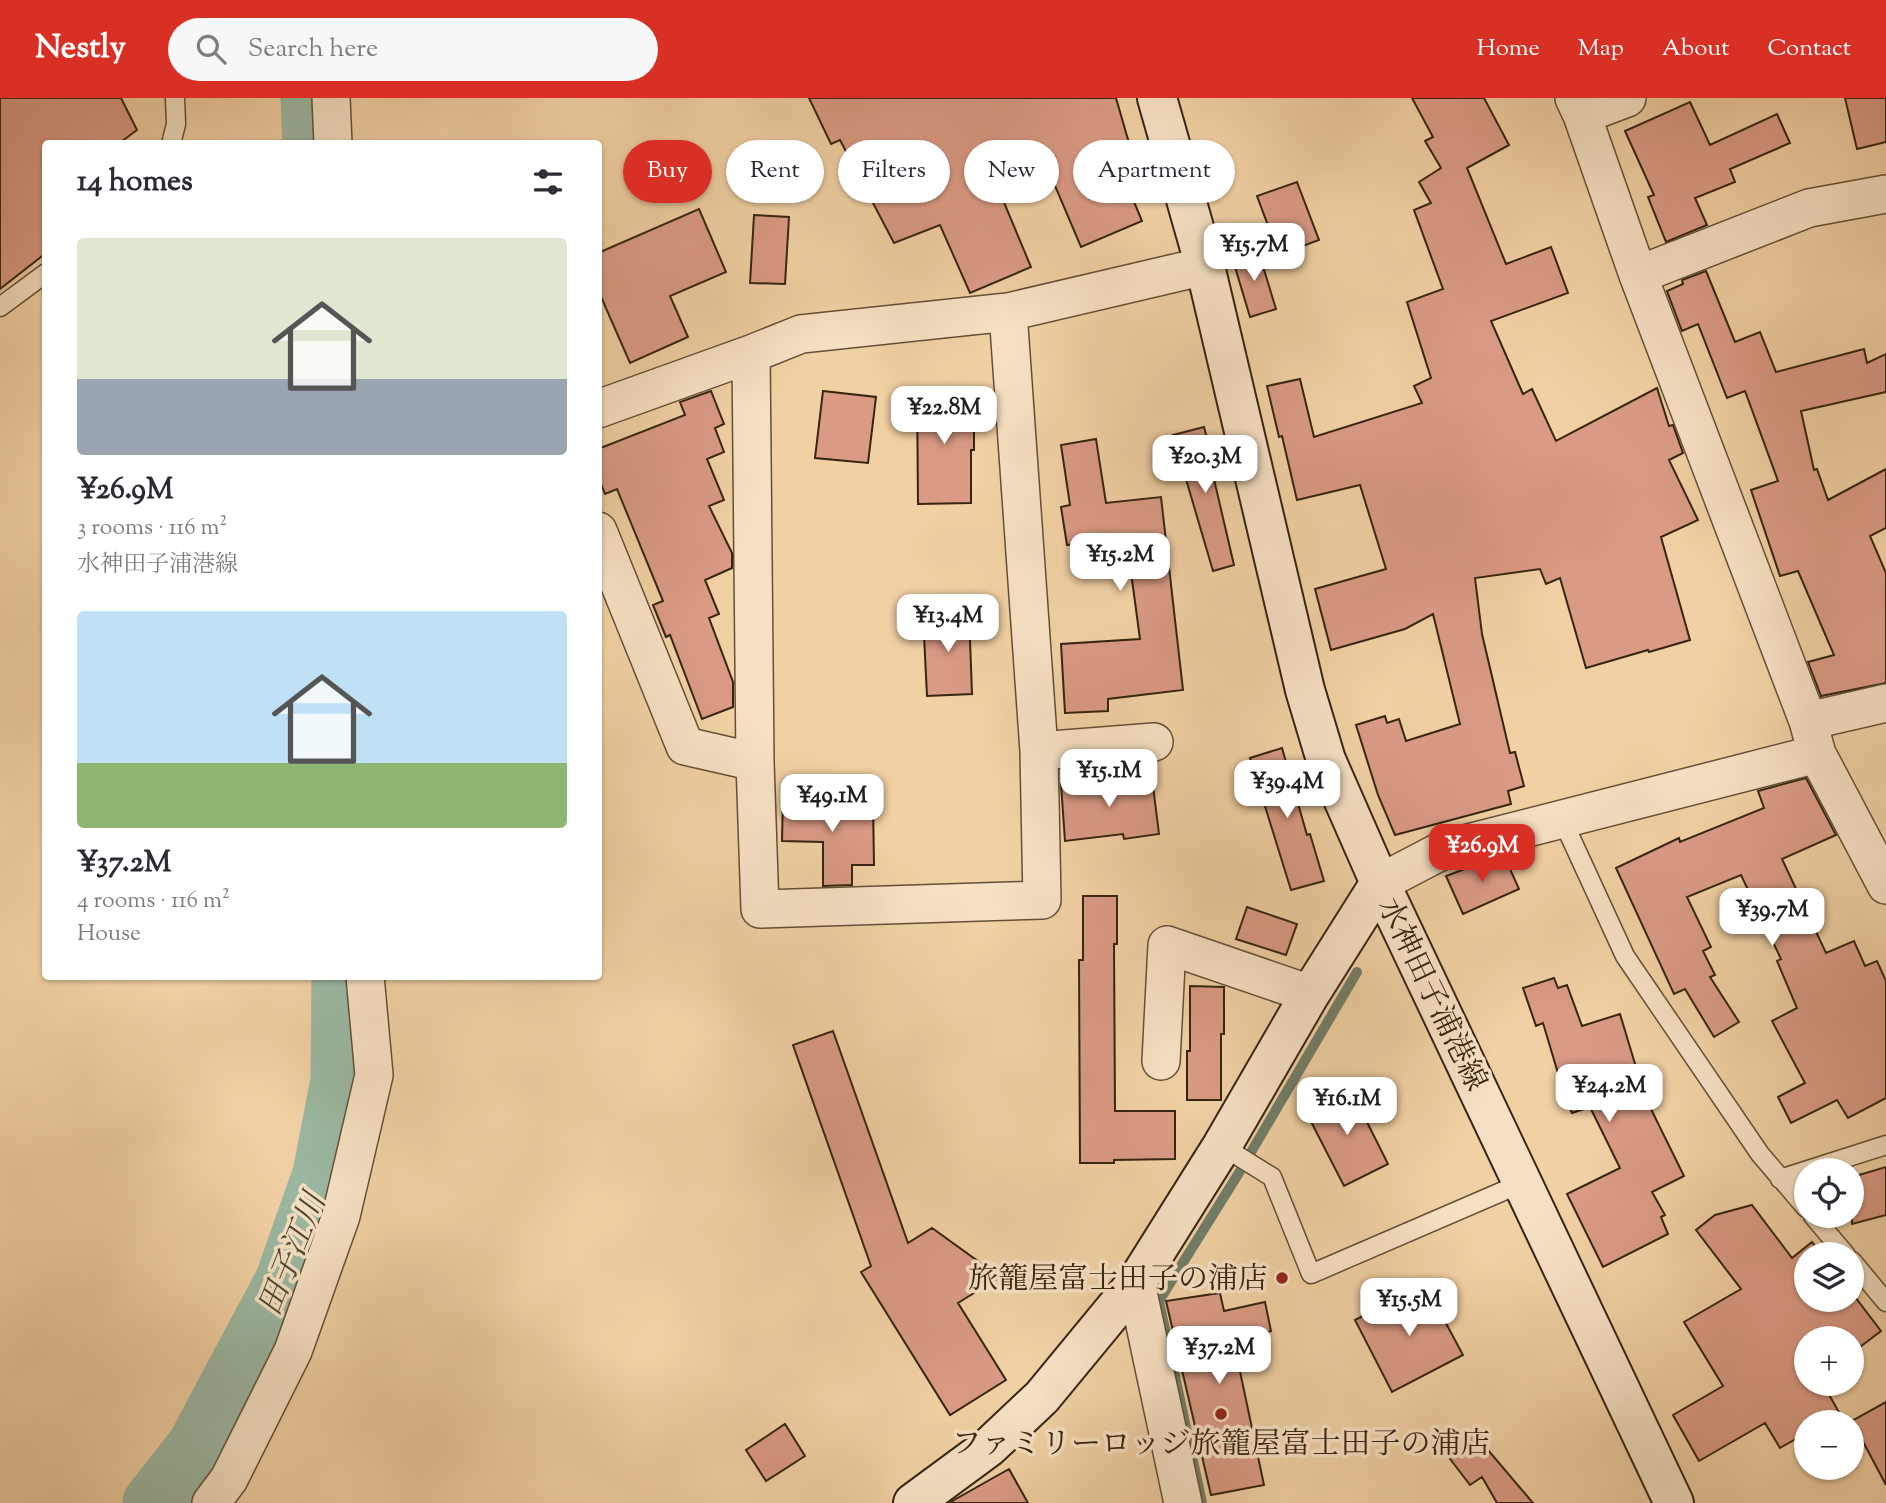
<!DOCTYPE html>
<html lang="en">
<head>
<meta charset="utf-8">
<style>
	body { margin:0; font-family:"Sorts Mill Goudy","Noto Serif JP",serif; background:#f7f7f7; color:#2b2b33; height:100vh; display:flex; flex-direction:column; font-size:26px; white-space:nowrap }
	* { box-sizing:border-box; margin:0 }
	p { font-size:23px; color:#7c7c81 }
	.icon { flex:none; width:38px; height:38px; fill:none; stroke:currentColor; stroke-width:2; stroke-linecap:round; stroke-linejoin:round }
	.map { position:relative; flex:1; overflow:hidden }
	.drawer { position:absolute; left:42px; top:42px; width:560px; height:840px; display:flex; flex-direction:column; background:#fff; border-radius:7px; box-shadow:0 2px 5px #0004 }
	.drawer>* { flex:none }
	.guide { position:absolute; left:623px; top:42px; width:665px; height:63px; display:flex; gap:14px }
	.fabs { position:absolute; left:1794px; top:1060px; display:grid; gap:14px }
	.fabs a { display:grid; place-items:center; width:70px; height:70px; border-radius:50%; background:#fff; box-shadow:0 2px 5px #0004; font-size:35px }
	.price { position:absolute; translate:-50% -60px; padding:0 16px; border-radius:14px; background:#fff; color:#222; font-size:23px; line-height:46px; filter:drop-shadow(0 2px 4px #0008) }
	.price::after { content:''; position:absolute; left:50%; top:42px; width:21px; height:16px; margin-left:-10px; background:inherit; clip-path:polygon(0 0,100% 0,50% 100%) }
	.price.on { background:#d93025; color:#fff }
	ul { padding:0; list-style:none }
	li { display:grid; align-content:center; gap:14px; height:371px; padding:0 35px }
	li span { display:grid; place-items:center; height:217px; border-radius:7px; color:#555 }
	li>.icon { margin-inline-start:auto }
	span .icon { width:126px; height:126px; fill:#fffc; stroke-width:1 }
	li b { font-size:30px }
	h2 { display:flex; justify-content:space-between; align-items:center; height:84px; padding:0 35px; font-size:30px }
	.pill { padding:0 24px; border-radius:32px; background:#fff; box-shadow:0 2px 5px #0004; font-size:24px; line-height:63px }
	.pill.on { background:#d93025; color:#fff }
	header { display:flex; align-items:center; gap:42px; box-sizing:border-box; height:98px; padding:0 35px; background:#d93025; color:#fff }
	header strong { font-size:33px }
	nav { display:flex; gap:38px; margin-inline-start:auto; font-size:24px }
	.search { width:490px; height:63px; background:#f7f7f7; display:flex; align-items:center; gap:18px; box-sizing:border-box; padding:0 24px; border-radius:38px; color:#7c7c81; font-size:26px }
	.map>svg:first-child { display:block }
	.lines { fill:none; stroke-linecap:round; stroke-linejoin:round }
	.stream { stroke:#727d68; stroke-width:10 }
	.river { stroke:#9bb7a2; stroke-width:61 }
	.building { fill:#da9a84; stroke:#352511; stroke-width:2 }
	.lane-casing { stroke:#645036; stroke-width:21 }
	.street-casing { stroke:#645036; stroke-width:40 }
	.secondary-casing { stroke:#352511; stroke-width:42 }
	.lane { stroke:#f6e0c3; stroke-width:18 }
	.street { stroke:#f6e0c3; stroke-width:37 }
	.secondary { stroke:#f6e0c3; stroke-width:38 }
	.poi-dot { fill:#8f2418; stroke:#f6e0c3; stroke-width:2.5 }
	.labels { text-anchor:middle; stroke-width:7; stroke-linejoin:round; paint-order:stroke }
	.street-label { font-size:30px; fill:#352511; stroke:#f6e0c3 }
	.poi-label { font-size:30px; fill:#352511; stroke:#f6e0c3; text-anchor:end }
	.water-label { font-size:32px; font-style:italic; fill:#4e4a35; stroke:#f6e0c3 }
</style>
</head>
<body>
<header>
<strong>Nestly</strong>
<div class="search"><svg class="icon" aria-label="search" viewBox="0 0 24 24"><circle cx="10" cy="10" r="6"/><path d="M15 15l6 6"/></svg>Search here</div>
<nav><a>Home</a><a>Map</a><a>About</a><a>Contact</a></nav>
</header>
<div class="map">
<svg width="1886" height="1405" viewBox="0 0 1886 1405">
	<rect width="100%" height="100%" fill="#f1d0a3"/>
	<filter id="stains"><feTurbulence type="fractalNoise" baseFrequency=".00286" numOctaves="4"/><feColorMatrix values="0 0 0 0 .2 0 0 0 0 .09 0 0 0 0 .02 0 0 0 .5 -.17"/></filter>
	<radialGradient id="worn" r=".72"><stop offset=".6" stop-color="#630" stop-opacity="0"/><stop offset="1" stop-color="#630" stop-opacity=".3"/></radialGradient>
	<g class="lines">
		<path class="stream" d="M1202,1405L1159,1203L1237,1078L1357,874"/>
		<path class="river" d="M311,0L313,46
			M153,1405L197,1349L285,1184L323,1076L341,983L342,878"/>
	</g>
	<path class="building" d="M0,0H121L137,32L118,46H46V155L0,191Z
		M809,0H1116L1131,52L1115,58L1142,123L1081,149L1053,83L1003,102L1031,169L970,195L940,127L894,145L840,42L831,46Z
		M1412,0H1484L1509,47L1467,70L1506,166L1551,149L1568,195L1491,223L1523,296L1532,291L1556,343L1657,290L1669,328L1673,327L1683,355L1669,362L1698,422L1661,439L1690,542L1649,554L1648,552L1586,570L1560,480L1546,486L1540,471L1475,480L1482,536L1510,655L1515,654L1524,688L1508,693L1511,706L1395,737L1378,697L1356,627L1385,618L1387,625L1399,621L1406,643L1460,626L1433,516L1405,531L1331,552L1315,491L1386,471L1360,387L1297,402L1282,338L1279,339L1267,288L1300,281L1314,339L1422,305L1414,288L1431,280L1407,204L1443,191L1414,112L1431,105L1419,84L1441,70L1425,43L1433,39Z
		M1845,0H1886V44L1857,51Z
		M1690,4L1710,47L1777,16L1790,45L1730,71L1735,84L1695,100L1707,127L1666,144L1648,99L1654,97L1625,33Z
		M1297,84L1319,142L1279,157L1257,98Z
		M699,111L726,174L670,198L688,239L630,265L598,192V155Z
		M754,117L789,119L785,186L750,185Z
		M1258,152L1276,211L1250,219L1232,159Z
		M1706,173L1735,244L1760,234L1776,274L1864,251L1867,265L1886,256V294L1801,313L1814,372L1817,371L1828,402L1886,371V430L1870,438L1886,475V585L1821,598L1808,564L1834,557L1798,473L1780,478L1751,392L1778,383L1745,293L1727,300L1698,226L1682,233L1667,193L1683,186L1682,182Z
		M917,289H965L964,318H974V352H971V405L918,406Z
		M711,293L724,326L715,330L724,354L707,361L724,402L709,408L732,455V470L705,482L719,516L709,520L733,584V609L702,621L670,537L666,539L653,507L663,503L617,391L605,396L598,379V351L685,317L680,304Z
		M823,293L876,299L868,365L815,360Z
		M1204,329L1212,359L1209,360L1234,467L1213,473L1173,337Z
		M1096,341L1106,405L1161,399L1183,592L1108,601V613L1065,615L1061,546L1140,541L1126,437L1067,447L1061,409L1070,407L1061,347Z
		M969,515L972,596L927,598L923,517Z
		M1282,650L1307,737L1310,736L1324,783L1291,792L1250,660Z
		M1152,680L1159,736L1124,741L1123,736L1065,743L1061,686L1094,682L1095,686Z
		M1806,680L1836,737L1782,761L1826,855L1854,843L1865,868L1877,863L1886,883V1000L1848,1020L1837,1002L1791,1025L1778,999L1805,985L1772,923L1797,910L1777,863L1781,861L1741,777L1687,799L1711,849L1703,853L1715,877L1710,879L1739,924L1714,939L1685,891L1674,896L1616,770L1679,740L1680,744L1764,710L1758,693Z
		M783,698L811,699V705L873,704L874,767H852V787L823,788V744L782,743Z
		M1491,761L1494,768L1506,762L1519,791L1463,816L1446,778Z
		M1083,798H1117V846H1114L1115,1013H1175V1061L1114,1062V1065H1080L1079,862H1083Z
		M1247,809L1297,826L1286,857L1236,841Z
		M1554,880L1558,890L1567,887L1582,928L1620,916L1645,999L1684,1078L1652,1094L1665,1117L1661,1119L1668,1136L1603,1169L1567,1096L1620,1070L1590,1009L1572,1015L1566,1002L1543,925L1536,928L1523,890Z
		M1190,888L1224,889V936H1221V1002H1187V953H1190Z
		M833,933L908,1145L932,1130L1000,1179L958,1205L1006,1282L950,1317L861,1174L871,1168L793,947Z
		M1350,990L1388,1066L1344,1088L1305,1012Z
		M1886,1069V1117L1852,1126V1079Z
		M1752,1107L1792,1160L1812,1144L1822,1157H1806V1202H1852V1195L1881,1233L1852,1255V1241H1806V1286H1823L1840,1316L1824,1325H1806V1335L1780,1350L1765,1325L1699,1363L1673,1317L1723,1288L1684,1224L1741,1191L1696,1132L1715,1117Z
		M1425,1186L1463,1257L1392,1294L1355,1222Z
		M1220,1195L1224,1213L1265,1204L1271,1233L1234,1245L1264,1387L1211,1397L1166,1203Z
		M1886,1304V1387L1852,1323Z
		M785,1326L805,1358L766,1383L746,1352Z
		M1471,1332L1533,1405H1497L1482,1379L1470,1387L1444,1353Z
		M1009,1371L1028,1405H950L954,1402Z"/>
	<g class="lines">
		<g class="lane-casing">
			<path id="lane" d="M171,46L176,26L175,0
				M0,209L46,175
				M1562,721L1625,858L1760,1056L1806,1110
				M1222,1048L1272,1079L1311,1176L1522,1085
				M1780,1081L1886,1047
				M1813,1118L1846,1157
				M1852,1163L1886,1204"/>
		</g>
		<g class="street-casing">
			<path id="street" d="M331,0L333,46
				M1574,0L1582,17L1638,177L1808,623L1817,656L1886,787
				M1582,17L1627,0
				M1638,177L1809,110L1886,96
				M751,256L755,664L760,811L1042,802L1039,653L1008,214
				M598,311L751,256L801,236L1008,214L1205,168
				M598,433L685,648L755,664
				M1808,623L1886,605
				M1039,653L1154,644
				M1380,785L1445,751L1817,656
				M1161,963L1167,847L1310,896
				M1136,1185L1183,1405
				M211,1405L229,1381L293,1253L341,1118L374,977L365,878"/>
		</g>
		<g class="secondary-casing">
			<path id="secondary" d="M1157,0L1205,168L1305,592L1326,662L1380,785L1674,1405
				M913,1405L989,1349L1042,1299L1136,1185L1222,1048L1310,896L1380,785"/>
		</g>
		<use href="#lane" class="lane"/>
		<use href="#street" class="street"/>
		<use href="#secondary" class="secondary"/>
	</g>
	<g class="poi-dot">
		<circle cx="1282" cy="1180" r="7"/>
		<circle cx="1221" cy="1316" r="7"/>
	</g>
	<g class="labels">
		<g class="street-label">
			<text transform="translate(1433 896) rotate(64)" y="10">水神田子浦港線</text>
		</g>
		<g class="poi-label">
			<text x="1268" y="1190">旅籠屋富士田子の浦店</text>
			<text x="1221" y="1355" text-anchor="middle">ファミリーロッジ旅籠屋富士田子の浦店</text>
		</g>
		<g class="water-label">
			<text transform="translate(291 1156) rotate(-68)" y="11">田子江川</text>
		</g>
	</g>
	<rect width="100%" height="100%" filter="url(#stains)"/>
	<rect width="100%" height="100%" fill="url(#worn)"/>
</svg>
<div class="fabs">
<a><svg class="icon" aria-label="locate" viewBox="0 0 24 24"><circle cx="12" cy="12" r="6"/><path d="M12 2v4M12 18v4M2 12h4M18 12h4"/></svg></a>
<a><svg class="icon" aria-label="layers" viewBox="0 0 24 24"><path d="M12 4l9 5-9 5-9-5zM3 14l9 5 9-5"/></svg></a>
<a>+</a>
<a>−</a>
</div>
<b class="price" style="left:1254px;top:185px">¥15.7M</b>
<b class="price" style="left:944px;top:348px">¥22.8M</b>
<b class="price" style="left:1205px;top:397px">¥20.3M</b>
<b class="price" style="left:1120px;top:495px">¥15.2M</b>
<b class="price" style="left:948px;top:556px">¥13.4M</b>
<b class="price" style="left:1109px;top:711px">¥15.1M</b>
<b class="price" style="left:1287px;top:722px">¥39.4M</b>
<b class="price" style="left:832px;top:736px">¥49.1M</b>
<b class="price on" style="left:1482px;top:786px">¥26.9M</b>
<b class="price" style="left:1772px;top:850px">¥39.7M</b>
<b class="price" style="left:1609px;top:1026px">¥24.2M</b>
<b class="price" style="left:1347px;top:1039px">¥16.1M</b>
<b class="price" style="left:1409px;top:1240px">¥15.5M</b>
<b class="price" style="left:1219px;top:1288px">¥37.2M</b>
<div class="guide">
<a class="pill on">Buy</a>
<a class="pill">Rent</a>
<a class="pill">Filters</a>
<a class="pill">New</a>
<a class="pill">Apartment</a>
</div>
<section class="drawer">
<h2>14 homes<svg class="icon" aria-label="filters" viewBox="0 0 24 24"><path d="M4 7h16M4 17h16"/><circle cx="9" cy="7" r="2"/><circle cx="15" cy="17" r="2"/></svg></h2>
<ul>
<li><span style="background:linear-gradient(#dfe7d0 65%,#9aa5b1 0)"><svg class="icon" aria-label="home" viewBox="0 0 24 24"><path d="M3 11l9-7 9 7M6 9v11h12V9"/></svg></span><div><b>¥26.9M</b><p>3 rooms · 116 m²</p><p>水神田子浦港線</p></div></li>
<li><span style="background:linear-gradient(#bfe0f5 70%,#8fb573 0)"><svg class="icon" aria-label="home" viewBox="0 0 24 24"><path d="M3 11l9-7 9 7M6 9v11h12V9"/></svg></span><div><b>¥37.2M</b><p>4 rooms · 116 m²</p><p>House</p></div></li>
</ul>
</section>
</div>
</body>
</html>
